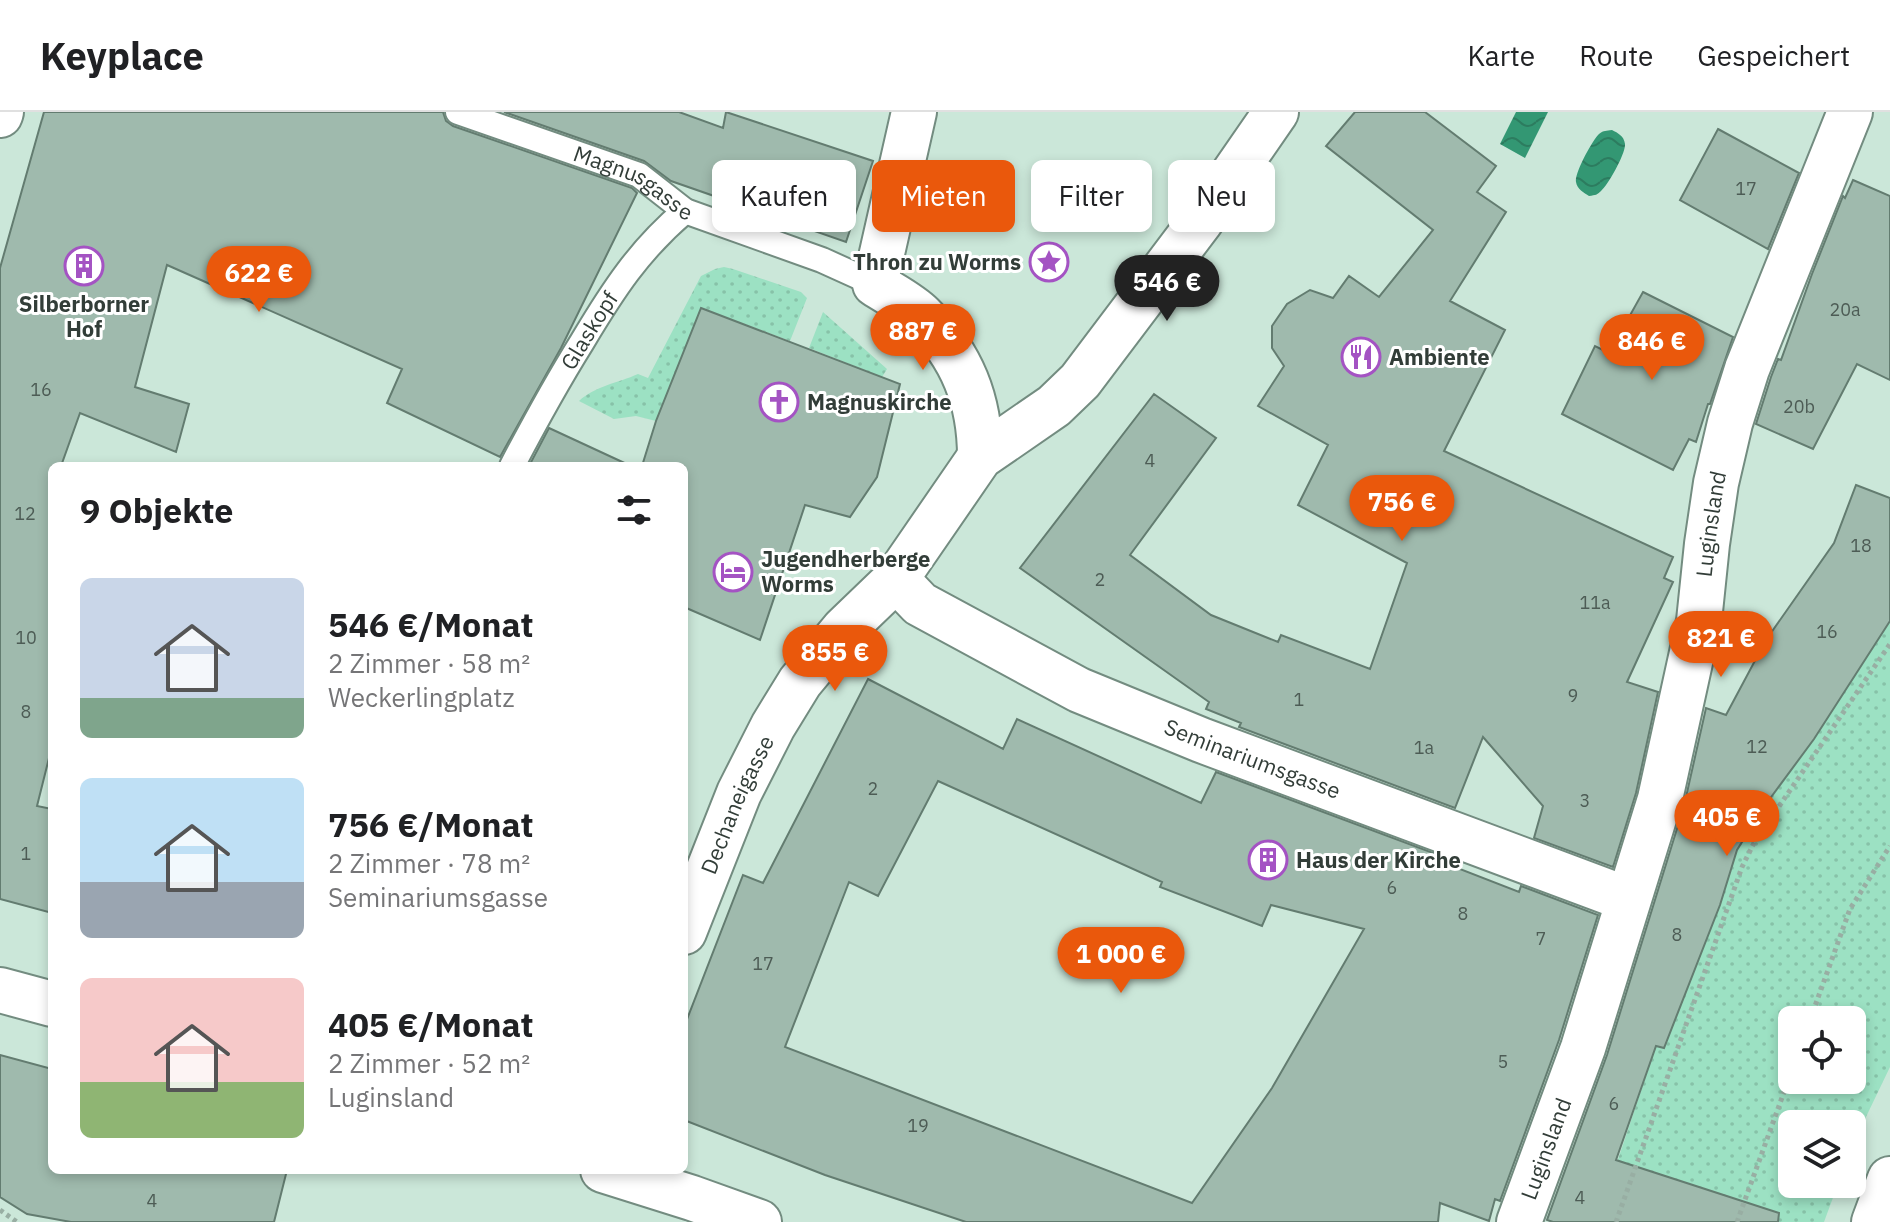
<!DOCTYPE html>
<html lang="de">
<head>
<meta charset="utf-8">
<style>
	body { margin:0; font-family:"IBM Plex Sans",sans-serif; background:#f6f6f6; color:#202124; height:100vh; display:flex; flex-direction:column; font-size:30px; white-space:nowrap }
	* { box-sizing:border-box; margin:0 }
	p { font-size:26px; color:#757577 }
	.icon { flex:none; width:44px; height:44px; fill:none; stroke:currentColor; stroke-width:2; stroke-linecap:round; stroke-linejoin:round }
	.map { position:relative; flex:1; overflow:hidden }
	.details { position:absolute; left:48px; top:350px; width:640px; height:712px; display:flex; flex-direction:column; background:#fff; border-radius:12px; box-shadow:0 4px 12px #0003 }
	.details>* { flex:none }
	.banner { position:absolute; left:712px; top:48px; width:760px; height:72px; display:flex; gap:16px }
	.buttons { position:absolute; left:1778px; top:894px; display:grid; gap:16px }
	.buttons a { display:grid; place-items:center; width:88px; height:88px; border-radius:12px; background:#fff; box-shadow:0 4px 12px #0003; font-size:40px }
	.price { position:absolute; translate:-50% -68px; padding:0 18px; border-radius:28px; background:#ea580c; color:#fff; font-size:26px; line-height:52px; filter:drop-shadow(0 2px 4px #0008) }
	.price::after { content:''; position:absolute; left:50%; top:48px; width:24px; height:18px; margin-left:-12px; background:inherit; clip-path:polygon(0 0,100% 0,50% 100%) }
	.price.current { background:#222; color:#fff }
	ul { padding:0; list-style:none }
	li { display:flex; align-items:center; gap:24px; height:200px; padding:0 32px }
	li span { display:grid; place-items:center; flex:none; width:224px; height:160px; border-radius:12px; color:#555 }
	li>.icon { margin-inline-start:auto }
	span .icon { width:96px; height:96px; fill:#fffc; stroke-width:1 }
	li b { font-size:34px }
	h2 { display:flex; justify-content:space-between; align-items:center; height:96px; padding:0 32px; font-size:34px }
	.pill { padding:0 28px; border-radius:12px; background:#fff; box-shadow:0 4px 12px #0003; font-size:28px; line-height:72px }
	.pill.current { background:#ea580c; color:#fff }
	header { display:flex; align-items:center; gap:48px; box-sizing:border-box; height:112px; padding:0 40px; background:#fff; border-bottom:2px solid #e0e0e0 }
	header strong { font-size:38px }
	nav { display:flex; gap:44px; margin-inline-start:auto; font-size:28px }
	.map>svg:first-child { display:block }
	.grass { fill:url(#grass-dots); fill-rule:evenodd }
	.water { fill:url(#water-waves) }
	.building { fill:#9fbaad; stroke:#637c70; stroke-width:2; fill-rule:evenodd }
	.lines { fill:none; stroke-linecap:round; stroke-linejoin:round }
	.lane-casing { stroke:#738c80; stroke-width:28 }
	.street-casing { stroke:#738c80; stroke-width:48 }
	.secondary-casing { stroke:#738c80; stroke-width:48 }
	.path { stroke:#98aea3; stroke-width:5; stroke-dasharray:4 4; stroke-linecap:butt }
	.lane { stroke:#fff; stroke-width:24 }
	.street { stroke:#fff; stroke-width:44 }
	.secondary { stroke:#fff; stroke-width:44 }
	.labels { text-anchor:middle; stroke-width:6; stroke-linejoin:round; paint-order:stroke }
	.number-label { font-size:18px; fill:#4d5c55 }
	.street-label { font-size:22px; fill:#323d38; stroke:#fff }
	.poi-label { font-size:22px; font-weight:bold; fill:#323d38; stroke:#fff; text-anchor:start }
</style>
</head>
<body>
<header>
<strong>Keyplace</strong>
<nav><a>Karte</a><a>Route</a><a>Gespeichert</a></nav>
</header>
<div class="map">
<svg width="1890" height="1110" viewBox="0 0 1890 1110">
	<defs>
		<pattern id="grass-dots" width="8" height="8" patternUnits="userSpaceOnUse" patternTransform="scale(2)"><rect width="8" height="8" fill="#9ce1c3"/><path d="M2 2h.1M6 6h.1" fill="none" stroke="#87c2a8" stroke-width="1.8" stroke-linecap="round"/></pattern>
		<pattern id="water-waves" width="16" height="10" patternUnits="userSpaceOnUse" patternTransform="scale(2)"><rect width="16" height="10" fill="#339773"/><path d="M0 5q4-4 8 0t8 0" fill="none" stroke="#2c7c5f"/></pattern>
	</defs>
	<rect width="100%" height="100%" fill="#cbe7d9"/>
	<path class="grass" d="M724,155L733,157L801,180L807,186L790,229L701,196L656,309L636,304L614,307L579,289C595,274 618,271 638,262L648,266L701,164L715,157Z
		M823,200L887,257L882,265L809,236Z
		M1890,509V955L1852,1034V1012H1792V1072H1838L1824,1110H1597L1656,934L1664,935L1720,793L1737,738L1767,692L1814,627ZM1792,908H1852V968H1792Z"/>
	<path class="water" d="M1516,0H1548L1525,46L1500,32Z
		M1612,18C1618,21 1624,24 1625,32C1626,41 1608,73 1601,79C1597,83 1596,83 1589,84C1584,81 1577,77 1576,70C1574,62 1593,27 1599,22C1604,18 1606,19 1612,18Z"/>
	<path class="building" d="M44,0H443L446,9L453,14L632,76L637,81L561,236L500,345L387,291L402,257L167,153L135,275L189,292L176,340L80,301L61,354H52V634L37,694L52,697V801L0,787V156Z
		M504,0H679L723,16L726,0L873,49L846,130L671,69L644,49Z
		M1355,0H1425L1496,54L1477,80L1506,100L1450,189L1505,218L1444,339L1673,445L1664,466L1673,470L1627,570L1658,580L1636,681L1613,755L1534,726L1543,694L1483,625L1455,696L1239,615L1241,611L1206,597L1209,590L1020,456L1154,282L1216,326L1130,443L1211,503L1278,530L1281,523L1370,557L1407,451L1298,393L1328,333L1258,294L1284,254L1272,236V214L1287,192L1310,178L1333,186L1349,164L1379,185L1433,118L1326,34Z
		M1718,17L1799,61L1768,137L1680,88Z
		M1853,68L1890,84V268L1857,252L1813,337L1756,312L1771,265L1778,247L1781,248L1812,162L1843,84L1845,86Z
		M1643,180L1733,225L1710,292H1708L1696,330L1689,327L1673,358L1562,302L1595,234L1609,241Z
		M701,196L900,272L877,365L850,405L805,393L760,528L684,495V354H642L656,309Z
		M549,316L631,354H529Z
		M1856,373L1890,386V509L1814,627L1766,692L1737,738L1720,793L1664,936L1656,934L1616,1048L1779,1101L1778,1110H1553L1547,1108L1607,943L1684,694L1706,596L1726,603L1766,528L1834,431Z
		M868,567L1003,637L1017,607L1201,691L1216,660L1436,742L1434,747L1519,780L1521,774L1598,803L1559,928L1500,1089L1495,1087L1489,1109L1440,1091L1438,1110H966L825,1063L684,1008V915L743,763L763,771ZM938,669L1162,770L1160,775L1262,814L1271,793L1364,817L1272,976L1192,1091L785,935L849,770L878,784Z
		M0,943L52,957V1058H287L274,1110H71L27,1102L0,1085Z"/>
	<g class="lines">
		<g class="lane-casing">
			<g id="lane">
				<path id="s1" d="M458,0L639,63L685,99L822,148L875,172"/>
				<path id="s2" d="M512,354C534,312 557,270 582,230C613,178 639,138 685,99"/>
			</g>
		</g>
		<g class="street-casing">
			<g id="street">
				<path d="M914,0L875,172C890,182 909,191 922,204C962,244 980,288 980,345"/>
				<path id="s3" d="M896,467L920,492L1079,578L1201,628L1627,787"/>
				<path id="s4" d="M684,820L739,681L773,614L800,570L844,517L896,467L980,345L1054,294L1080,269L1200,110L1276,0"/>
				<path id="s5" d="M1519,1110L1583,936L1660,687L1699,509L1707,432L1716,371L1730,311L1747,257L1850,0"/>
			</g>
		</g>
		<g class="secondary-casing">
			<path id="secondary" d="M0,3L1,0
				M0,878L52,892
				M603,1058L692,1086L759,1110
				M1874,1110L1890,1067"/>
		</g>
		<path class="path" d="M1810,908L1850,797L1890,734
			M0,1098L17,1110
			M1616,1110L1742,755L1754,731L1890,532
			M1737,1110L1792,958"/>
		<use href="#lane" class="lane"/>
		<use href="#street" class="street"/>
		<use href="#secondary" class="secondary"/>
	</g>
	<defs>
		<g id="sight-ring" transform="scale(2)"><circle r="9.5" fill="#fff" stroke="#a453c3" stroke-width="1.5"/><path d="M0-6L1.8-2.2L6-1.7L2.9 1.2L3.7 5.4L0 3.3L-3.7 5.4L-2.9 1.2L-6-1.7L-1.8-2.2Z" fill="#a453c3"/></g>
		<g id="building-ring" transform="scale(2)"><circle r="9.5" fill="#fff" stroke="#a453c3" stroke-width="1.5"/><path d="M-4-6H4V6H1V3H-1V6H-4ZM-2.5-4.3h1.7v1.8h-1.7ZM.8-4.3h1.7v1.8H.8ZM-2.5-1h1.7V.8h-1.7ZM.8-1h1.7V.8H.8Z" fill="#a453c3"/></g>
		<g id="restaurant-ring" transform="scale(2)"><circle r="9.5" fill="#fff" stroke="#a453c3" stroke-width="1.5"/><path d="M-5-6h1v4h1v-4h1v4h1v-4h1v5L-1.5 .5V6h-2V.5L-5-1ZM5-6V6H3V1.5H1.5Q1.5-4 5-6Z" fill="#a453c3"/></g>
		<g id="church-ring" transform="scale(2)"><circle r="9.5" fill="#fff" stroke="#a453c3" stroke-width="1.5"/><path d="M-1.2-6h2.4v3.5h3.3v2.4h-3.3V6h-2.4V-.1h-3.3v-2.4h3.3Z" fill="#a453c3"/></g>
		<g id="hotel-ring" transform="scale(2)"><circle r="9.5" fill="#fff" stroke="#a453c3" stroke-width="1.5"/><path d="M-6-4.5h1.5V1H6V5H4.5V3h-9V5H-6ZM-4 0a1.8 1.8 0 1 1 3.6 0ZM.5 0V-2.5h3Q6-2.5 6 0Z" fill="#a453c3"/></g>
	</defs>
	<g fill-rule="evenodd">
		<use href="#sight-ring" x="1049" y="150"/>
		<use href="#building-ring" x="84" y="154"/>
		<use href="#restaurant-ring" x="1361" y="245"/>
		<use href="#church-ring" x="779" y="290"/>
		<use href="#hotel-ring" x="733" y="460"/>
		<use href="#building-ring" x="1268" y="748"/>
	</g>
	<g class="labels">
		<g class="number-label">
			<text x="1746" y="83">17</text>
			<text x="1845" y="204">20a</text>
			<text x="41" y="284">16</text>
			<text x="1799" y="301">20b</text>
			<text x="1150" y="355">4</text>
			<text x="25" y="408">12</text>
			<text x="1861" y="440">18</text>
			<text x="1100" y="474">2</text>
			<text x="1595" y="497">11a</text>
			<text x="1827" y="526">16</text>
			<text x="26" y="532">10</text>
			<text x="1573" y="590">9</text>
			<text x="1299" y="594">1</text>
			<text x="26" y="606">8</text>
			<text x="1757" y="641">12</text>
			<text x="1424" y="642">1a</text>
			<text x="873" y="683">2</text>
			<text x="1585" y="695">3</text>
			<text x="26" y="748">1</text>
			<text x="1392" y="782">6</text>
			<text x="1463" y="808">8</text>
			<text x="1677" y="829">8</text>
			<text x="1541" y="833">7</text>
			<text x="763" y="858">17</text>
			<text x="1503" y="956">5</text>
			<text x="1614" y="998">6</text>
			<text x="918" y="1020">19</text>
			<text x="1580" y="1092">4</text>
			<text x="152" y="1095">4</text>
		</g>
		<g class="street-label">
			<text dy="8" stroke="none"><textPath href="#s1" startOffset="190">Magnusgasse</textPath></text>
			<text dy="8" stroke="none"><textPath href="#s2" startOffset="156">Glaskopf</textPath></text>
			<text dy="8" stroke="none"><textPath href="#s5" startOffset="726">Luginsland</textPath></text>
			<text dy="8" stroke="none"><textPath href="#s3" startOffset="402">Seminariumsgasse</textPath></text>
			<text dy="8" stroke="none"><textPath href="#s4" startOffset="138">Dechaneigasse</textPath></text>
			<text dy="8" stroke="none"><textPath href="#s5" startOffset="78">Luginsland</textPath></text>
		</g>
		<g class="poi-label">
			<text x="1021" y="158" text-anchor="end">Thron zu Worms</text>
			<text x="84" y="200" text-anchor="middle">Silberborner<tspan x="84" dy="25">Hof</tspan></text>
			<text x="1389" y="253">Ambiente</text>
			<text x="807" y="298">Magnuskirche</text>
			<text x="761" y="455">Jugendherberge<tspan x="761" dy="25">Worms</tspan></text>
			<text x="1296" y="756">Haus der Kirche</text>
		</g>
	</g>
</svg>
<div class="buttons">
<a><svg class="icon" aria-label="locate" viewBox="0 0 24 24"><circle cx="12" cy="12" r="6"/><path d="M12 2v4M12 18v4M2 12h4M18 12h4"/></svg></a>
<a><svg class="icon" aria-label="layers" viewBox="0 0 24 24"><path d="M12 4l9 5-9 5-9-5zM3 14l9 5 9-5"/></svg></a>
</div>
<b class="price" style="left:259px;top:202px">622 €</b>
<b class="price current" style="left:1167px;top:211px">546 €</b>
<b class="price" style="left:923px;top:260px">887 €</b>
<b class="price" style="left:1652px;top:270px">846 €</b>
<b class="price" style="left:1402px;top:431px">756 €</b>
<b class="price" style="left:1721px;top:567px">821 €</b>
<b class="price" style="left:835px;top:581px">855 €</b>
<b class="price" style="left:1727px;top:746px">405 €</b>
<b class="price" style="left:1121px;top:883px">1 000 €</b>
<div class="banner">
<a class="pill">Kaufen</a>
<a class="pill current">Mieten</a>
<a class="pill">Filter</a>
<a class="pill">Neu</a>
</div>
<section class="details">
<h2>9 Objekte<svg class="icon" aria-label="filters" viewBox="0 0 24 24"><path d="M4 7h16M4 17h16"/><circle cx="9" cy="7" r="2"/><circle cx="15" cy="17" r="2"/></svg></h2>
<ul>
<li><span style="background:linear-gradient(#c9d6e8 75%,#7fa58c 0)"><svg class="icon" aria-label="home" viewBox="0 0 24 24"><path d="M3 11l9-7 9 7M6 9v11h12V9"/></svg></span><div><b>546 €/Monat</b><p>2 Zimmer · 58 m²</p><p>Weckerlingplatz</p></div></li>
<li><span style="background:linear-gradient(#bfe0f5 65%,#9aa5b1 0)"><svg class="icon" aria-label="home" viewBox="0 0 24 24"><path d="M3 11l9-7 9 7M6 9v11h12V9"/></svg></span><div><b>756 €/Monat</b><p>2 Zimmer · 78 m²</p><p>Seminariumsgasse</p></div></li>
<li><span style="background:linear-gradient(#f6c9c9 65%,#8fb573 0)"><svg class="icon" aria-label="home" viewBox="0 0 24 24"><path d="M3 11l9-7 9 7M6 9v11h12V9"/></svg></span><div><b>405 €/Monat</b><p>2 Zimmer · 52 m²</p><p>Luginsland</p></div></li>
</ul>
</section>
</div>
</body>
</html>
